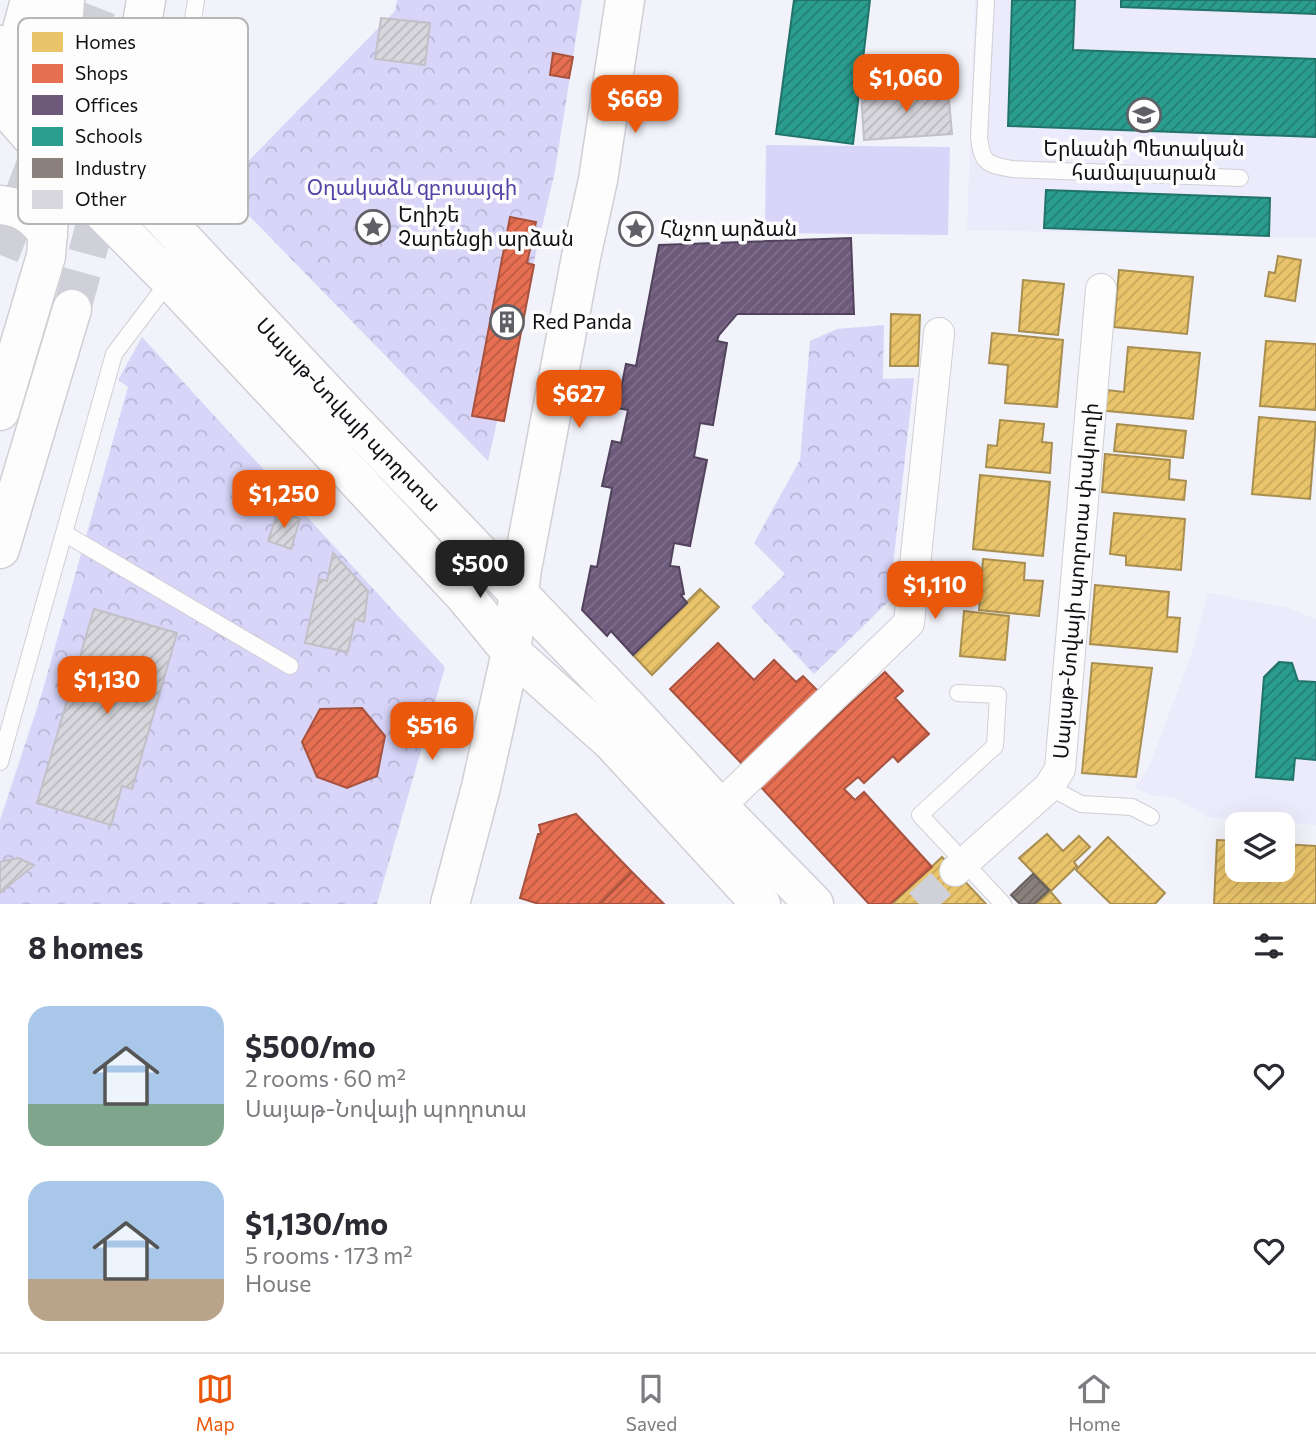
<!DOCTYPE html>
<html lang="en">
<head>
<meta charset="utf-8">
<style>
	body { margin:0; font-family:Commissioner,"Noto Sans Armenian",sans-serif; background:#f2f2f3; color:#2b2b33; height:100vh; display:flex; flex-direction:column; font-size:26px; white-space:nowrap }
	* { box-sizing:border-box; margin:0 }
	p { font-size:23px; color:#7c7c81 }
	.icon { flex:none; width:38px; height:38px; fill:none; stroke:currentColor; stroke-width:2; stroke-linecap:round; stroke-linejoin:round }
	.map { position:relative; height:904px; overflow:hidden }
	.details { display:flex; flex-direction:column; background:#fff; flex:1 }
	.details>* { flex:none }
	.tools { position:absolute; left:1225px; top:812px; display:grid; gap:14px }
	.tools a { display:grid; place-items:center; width:70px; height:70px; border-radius:14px; background:#fff; box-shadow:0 7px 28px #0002; font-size:35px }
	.price { position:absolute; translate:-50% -60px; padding:0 16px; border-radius:14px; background:#ea580c; color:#fff; font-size:23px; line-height:46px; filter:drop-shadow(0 2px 4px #0008) }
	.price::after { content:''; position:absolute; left:50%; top:42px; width:21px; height:16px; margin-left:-10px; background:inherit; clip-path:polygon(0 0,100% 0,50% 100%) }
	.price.active { background:#222; color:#fff }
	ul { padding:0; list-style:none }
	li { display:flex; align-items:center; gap:21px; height:175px; padding:0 28px }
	li span { display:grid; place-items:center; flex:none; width:196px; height:140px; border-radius:21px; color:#555 }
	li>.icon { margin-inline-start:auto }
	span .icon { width:84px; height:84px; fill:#fffc; stroke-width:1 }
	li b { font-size:30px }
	h2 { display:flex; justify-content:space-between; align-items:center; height:84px; padding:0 28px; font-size:30px }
	.menu { display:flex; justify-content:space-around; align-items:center; height:98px; border-top:2px solid #e1e1e2; background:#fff; font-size:19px; color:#7c7c81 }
	.menu a { display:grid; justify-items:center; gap:4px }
	.menu .active { color:#ea580c }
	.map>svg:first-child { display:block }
	.built { fill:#ecebfc }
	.grass { fill:#d8d5f9 }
	.park { fill:url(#park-crowns) }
	.homes { fill:url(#homes-hatch); stroke:#a88e50; stroke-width:2 }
	.shops { fill:url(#shops-hatch); stroke:#a6523f; stroke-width:2 }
	.offices { fill:url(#offices-hatch); stroke:#51435c; stroke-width:2 }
	.schools { fill:url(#schools-hatch); stroke:#22736a; stroke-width:2 }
	.industry { fill:url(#industry-hatch); stroke:#655f5d; stroke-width:2 }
	.building { fill:url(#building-hatch); stroke:#c0c0c6; stroke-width:2 }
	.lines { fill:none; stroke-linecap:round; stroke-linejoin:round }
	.minor-tunnel { stroke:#d0d0d8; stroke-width:30; stroke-dasharray:30 15; stroke-linecap:butt }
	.primary-tunnel { stroke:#d0d0d8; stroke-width:38; stroke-dasharray:38 19; stroke-linecap:butt }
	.service-casing { stroke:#cfcfd5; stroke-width:18 }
	.minor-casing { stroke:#cfcfd5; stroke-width:32 }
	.tertiary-casing { stroke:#cfcfd5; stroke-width:41 }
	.secondary-casing { stroke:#cfcfd5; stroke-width:41 }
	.primary-casing { stroke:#cfcfd5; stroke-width:41 }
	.service { stroke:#fdfdfe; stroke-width:16 }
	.minor { stroke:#fdfdfe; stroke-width:30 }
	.tertiary { stroke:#fdfdfe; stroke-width:38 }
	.secondary { stroke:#fdfdfe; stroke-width:38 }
	.primary { stroke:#fdfdfe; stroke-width:38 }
	.labels { text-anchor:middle; stroke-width:7; stroke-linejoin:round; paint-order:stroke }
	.poi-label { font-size:21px; fill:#101015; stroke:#fdfdfd; text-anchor:start }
	.park-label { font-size:21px; fill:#5542a6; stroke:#fdfdfd }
	.street-label { font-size:21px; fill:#101015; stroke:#fdfdfd }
	.key { fill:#fdfdfd; stroke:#b6b6b7; stroke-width:2 }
	.key-label { font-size:19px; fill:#101015 }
</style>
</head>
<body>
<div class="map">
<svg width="1316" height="904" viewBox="0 0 1316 904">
	<defs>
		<pattern id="park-crowns" width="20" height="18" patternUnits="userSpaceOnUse" patternTransform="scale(1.75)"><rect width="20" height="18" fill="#d8d5f9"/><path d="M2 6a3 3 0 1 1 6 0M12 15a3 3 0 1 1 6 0" fill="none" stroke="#b8b6d5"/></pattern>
		<pattern id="homes-hatch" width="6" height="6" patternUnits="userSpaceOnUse" patternTransform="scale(1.75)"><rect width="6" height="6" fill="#e9c46a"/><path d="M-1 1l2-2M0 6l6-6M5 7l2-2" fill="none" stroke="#c7a75b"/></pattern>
		<pattern id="shops-hatch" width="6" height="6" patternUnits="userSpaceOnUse" patternTransform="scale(1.75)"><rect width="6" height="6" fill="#e76f51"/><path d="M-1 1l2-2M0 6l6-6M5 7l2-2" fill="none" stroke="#ba5a42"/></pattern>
		<pattern id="offices-hatch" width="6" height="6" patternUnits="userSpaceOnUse" patternTransform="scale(1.75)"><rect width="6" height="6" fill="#6d597a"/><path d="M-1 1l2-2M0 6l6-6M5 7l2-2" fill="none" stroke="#80708a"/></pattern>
		<pattern id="schools-hatch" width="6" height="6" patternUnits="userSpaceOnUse" patternTransform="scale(1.75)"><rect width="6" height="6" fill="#2a9d8f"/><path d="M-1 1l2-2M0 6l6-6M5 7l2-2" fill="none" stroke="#237f74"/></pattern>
		<pattern id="industry-hatch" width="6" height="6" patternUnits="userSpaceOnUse" patternTransform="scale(1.75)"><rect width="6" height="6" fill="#8a817c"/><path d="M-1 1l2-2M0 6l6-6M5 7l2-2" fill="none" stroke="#6f6864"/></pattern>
		<pattern id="building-hatch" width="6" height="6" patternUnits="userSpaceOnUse" patternTransform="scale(1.75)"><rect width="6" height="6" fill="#d7d7dd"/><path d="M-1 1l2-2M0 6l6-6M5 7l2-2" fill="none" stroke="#b8b8bd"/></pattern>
	</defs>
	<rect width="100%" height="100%" fill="#f2f2fa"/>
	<path class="built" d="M975,0H1316V238L967,230Z
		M1208,593L1286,607L1316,619V825L1207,817L1176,798L1151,795L1134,788L1149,767L1190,658Z"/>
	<path class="grass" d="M766,145L950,147L948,235L765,233Z"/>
	<path class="park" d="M397,0H582L555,171L488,461L222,188L395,11Z
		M884,325L883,379L914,378L889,601L814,674L751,607L785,574L754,543L800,460L810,341L837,329Z
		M142,337L445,667L377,904H0V820L42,693L128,387L118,380Z"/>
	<path class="homes" d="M1278,256L1301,260L1295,301L1265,296L1269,272L1275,273Z
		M1119,270L1193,277L1187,334L1114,327Z
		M1023,280L1064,284L1058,335L1019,331Z
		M891,314L920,315L918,366H890Z
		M992,333L1063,340L1057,407L1005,403L1008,365L989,363Z
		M1266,341L1316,344V410L1260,406Z
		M1128,347L1200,353L1193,419L1097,410L1099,389L1124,392Z
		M1259,417L1316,422L1310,499L1252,494Z
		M1000,420L1044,424L1042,442L1052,443L1050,473L986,467L988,445L997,446Z
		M1117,424L1186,431L1183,458L1114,451Z
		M1105,454L1170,460L1169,479L1186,481L1184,500L1102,492Z
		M980,475L1050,482L1043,556L973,549Z
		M1114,513L1185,519L1181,570L1126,565V556L1110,554Z
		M983,559L1025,563L1024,580L1043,581L1039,616L979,610Z
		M1095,585L1169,592L1167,617L1180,618L1177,652L1090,644Z
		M700,589L719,607L652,675L633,655Z
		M964,611L1009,616L1005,660L960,656Z
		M1092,663L1152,668L1136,777L1082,773Z
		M1047,834L1063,851L1079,836L1090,847L1074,862L1077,866L1051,891L1019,858Z
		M1108,837L1165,893L1155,904H1111L1076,870Z
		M1217,840L1237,841V870H1283V844L1316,846V904H1214Z
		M942,857L986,904H892Z
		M1050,891L1061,904H1036Z"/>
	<path class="shops" d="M553,53L573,57L569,78L550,75Z
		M662,97L673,98L671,114L660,113Z
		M510,217L536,222L527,263L534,265L504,421L472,416Z
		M718,643L754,680L774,660L796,682L803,676L820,693L744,766L670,689Z
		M885,672L903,691L895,698L929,734L898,762L893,756L864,783L858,777L844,789L855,800L864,792L932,867L890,904H869L760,786Z
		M362,708L385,736L377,776L347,788L317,777L302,742L320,709Z
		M576,814L632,872L600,904H539L520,898L538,834H541L539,825Z
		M632,872L664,904H600Z"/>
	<path class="offices" d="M851,238L854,314H737L719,335L717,341L727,343L713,425L700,423L694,457L707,460L690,546L674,543L670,566L679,567L684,594L681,595L687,603L633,655L611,631L607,636L582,610L591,566L597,567L612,488L602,486L612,441L621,443L628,410L617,408L626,364L636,366L659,245Z"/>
	<path class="schools" d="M794,0H870L853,144L776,134Z
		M1012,0H1075L1073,50L1316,59V137L1008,126Z
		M1121,0H1316V14L1121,7Z
		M1046,190L1270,198L1269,236L1044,228Z
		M1279,662L1292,663L1298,681L1316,682V760L1295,758L1293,780L1256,777L1264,677Z"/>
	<path class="industry" d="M1033,874L1049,890L1034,904H1020L1011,895Z"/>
	<path class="building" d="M381,18L430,23L425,65L375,59Z
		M948,88L952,134L864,140L861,93Z
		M278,511L300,519L291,549L268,541Z
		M333,553L368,591L364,622L355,619L348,652L305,643L319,579L327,581Z
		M94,609L177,633L132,789L122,786L111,825L37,803Z
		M18,858L34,865L0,893V862Z"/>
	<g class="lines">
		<path class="minor-tunnel" d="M919,904L955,871"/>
		<path class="primary-tunnel" d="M0,255L100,0
			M72,309L128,105"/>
		<g class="service-casing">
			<path id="service" d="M986,0L979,137C982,164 987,164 1012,169L1240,178
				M163,216L196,0
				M64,533L290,666
				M958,693L998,695L995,746L920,815L1003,904
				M0,762L114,354L170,280
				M1049,787L1081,804L1132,807L1151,817"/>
		</g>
		<g class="minor-casing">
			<g id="minor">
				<path d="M719,807L909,623L939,333"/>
				<path id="s1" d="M955,871L1049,787L1060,769L1101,289"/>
			</g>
		</g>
		<g class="tertiary-casing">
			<path id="tertiary" d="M450,904L481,787L511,652L522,569L581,257L598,180L625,0"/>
		</g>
		<g class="secondary-casing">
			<path id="secondary" d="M0,95L14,59L30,0
				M0,205C22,207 36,216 48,235
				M0,411L46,256L65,0"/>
		</g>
		<g class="primary-casing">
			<g id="primary">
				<path id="s2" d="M0,45L57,105L105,161L163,218L354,422L630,710L719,807L814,904"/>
				<path d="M0,101L54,163L170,280L464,595L511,652L612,742L761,904"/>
				<path d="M128,105L146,0"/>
				<path d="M0,549L72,309"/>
			</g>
		</g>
		<use href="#service" class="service"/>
		<use href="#minor" class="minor"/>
		<use href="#tertiary" class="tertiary"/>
		<use href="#secondary" class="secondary"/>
		<use href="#primary" class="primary"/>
	</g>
	<defs>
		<g id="university-ring" transform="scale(1.75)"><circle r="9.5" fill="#fdfdfd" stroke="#5f5f65" stroke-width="1.5"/><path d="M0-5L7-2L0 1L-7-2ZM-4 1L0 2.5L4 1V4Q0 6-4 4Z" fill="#5f5f65"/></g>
		<g id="sight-ring" transform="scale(1.75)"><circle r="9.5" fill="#fdfdfd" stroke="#5f5f65" stroke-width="1.5"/><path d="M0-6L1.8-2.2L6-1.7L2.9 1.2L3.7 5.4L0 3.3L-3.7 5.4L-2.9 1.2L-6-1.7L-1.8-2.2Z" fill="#5f5f65"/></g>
		<g id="building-ring" transform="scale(1.75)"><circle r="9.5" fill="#fdfdfd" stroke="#5f5f65" stroke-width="1.5"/><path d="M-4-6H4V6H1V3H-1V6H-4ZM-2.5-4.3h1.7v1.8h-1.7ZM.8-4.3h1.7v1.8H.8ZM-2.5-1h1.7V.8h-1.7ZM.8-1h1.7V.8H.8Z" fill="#5f5f65"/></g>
	</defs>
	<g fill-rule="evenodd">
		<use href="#university-ring" x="1144" y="115"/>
		<use href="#sight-ring" x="373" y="227"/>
		<use href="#sight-ring" x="636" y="229"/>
		<use href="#building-ring" x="507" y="322"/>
	</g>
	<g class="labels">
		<g class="poi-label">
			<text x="1144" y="156" text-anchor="middle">Երևանի Պետական<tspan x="1144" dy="24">համալսարան</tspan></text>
			<text x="398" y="222">Եղիշե<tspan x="398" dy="24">Չարենցի արձան</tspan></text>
			<text x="660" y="236">Հնչող արձան</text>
			<text x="532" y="329">Red Panda</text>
		</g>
		<g class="park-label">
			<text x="412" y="195">Օղակաձև զբոսայգի</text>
		</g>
		<g class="street-label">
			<text dy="7" stroke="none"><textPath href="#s2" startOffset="508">Սայաթ-Նովայի պողոտա</textPath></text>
			<text dy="7" stroke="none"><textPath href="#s1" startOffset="336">Սայաթ-Նովայի պողոտա փակուղի</textPath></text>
		</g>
	</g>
	<rect x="18" y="18" width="230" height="206" rx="10" class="key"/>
	<rect x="32" y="32" width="31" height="20" fill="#e9c46a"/>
	<rect x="32" y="64" width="31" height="19" fill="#e76f51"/>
	<rect x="32" y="95" width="31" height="20" fill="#6d597a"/>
	<rect x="32" y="127" width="31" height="19" fill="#2a9d8f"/>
	<rect x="32" y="158" width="31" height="20" fill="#8a817c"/>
	<rect x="32" y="190" width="31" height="19" fill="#d7d7dd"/>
	<g class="key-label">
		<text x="75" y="49">Homes</text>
		<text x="75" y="80">Shops</text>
		<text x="75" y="112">Offices</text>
		<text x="75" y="143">Schools</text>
		<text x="75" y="175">Industry</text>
		<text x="75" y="206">Other</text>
	</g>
</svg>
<div class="tools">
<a><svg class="icon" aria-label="layers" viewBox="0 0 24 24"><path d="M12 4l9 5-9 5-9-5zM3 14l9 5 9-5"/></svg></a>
</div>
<b class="price" style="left:906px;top:114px">$1,060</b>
<b class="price" style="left:635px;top:135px">$669</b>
<b class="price" style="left:579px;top:430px">$627</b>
<b class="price" style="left:284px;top:530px">$1,250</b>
<b class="price active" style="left:480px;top:600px">$500</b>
<b class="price" style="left:935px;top:621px">$1,110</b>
<b class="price" style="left:107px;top:716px">$1,130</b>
<b class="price" style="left:432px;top:762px">$516</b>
</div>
<section class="details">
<h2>8 homes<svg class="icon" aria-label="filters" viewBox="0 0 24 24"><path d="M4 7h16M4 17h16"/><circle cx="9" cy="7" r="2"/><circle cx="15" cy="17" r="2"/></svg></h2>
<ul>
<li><span style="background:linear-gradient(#a9c7e8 70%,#7fa58c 0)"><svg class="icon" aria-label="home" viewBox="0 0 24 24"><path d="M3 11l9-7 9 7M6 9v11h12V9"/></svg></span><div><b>$500/mo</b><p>2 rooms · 60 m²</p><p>Սայաթ-Նովայի պողոտա</p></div><svg class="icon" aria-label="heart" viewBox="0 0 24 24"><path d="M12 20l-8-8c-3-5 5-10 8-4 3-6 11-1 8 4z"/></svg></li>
<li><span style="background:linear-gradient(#a9c7e8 70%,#b9a48a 0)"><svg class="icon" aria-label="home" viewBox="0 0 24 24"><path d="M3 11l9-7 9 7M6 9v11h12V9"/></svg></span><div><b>$1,130/mo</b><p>5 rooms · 173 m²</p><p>House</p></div><svg class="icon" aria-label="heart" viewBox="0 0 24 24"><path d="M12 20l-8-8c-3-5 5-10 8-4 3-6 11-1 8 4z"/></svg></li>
</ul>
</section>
<nav class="menu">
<a class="active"><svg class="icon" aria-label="map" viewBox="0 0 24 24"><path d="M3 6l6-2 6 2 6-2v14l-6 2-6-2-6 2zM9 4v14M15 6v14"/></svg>Map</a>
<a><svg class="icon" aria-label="saved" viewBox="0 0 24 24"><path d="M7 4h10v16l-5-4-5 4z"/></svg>Saved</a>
<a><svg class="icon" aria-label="home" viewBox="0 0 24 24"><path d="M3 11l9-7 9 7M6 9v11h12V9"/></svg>Home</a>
</nav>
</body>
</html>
